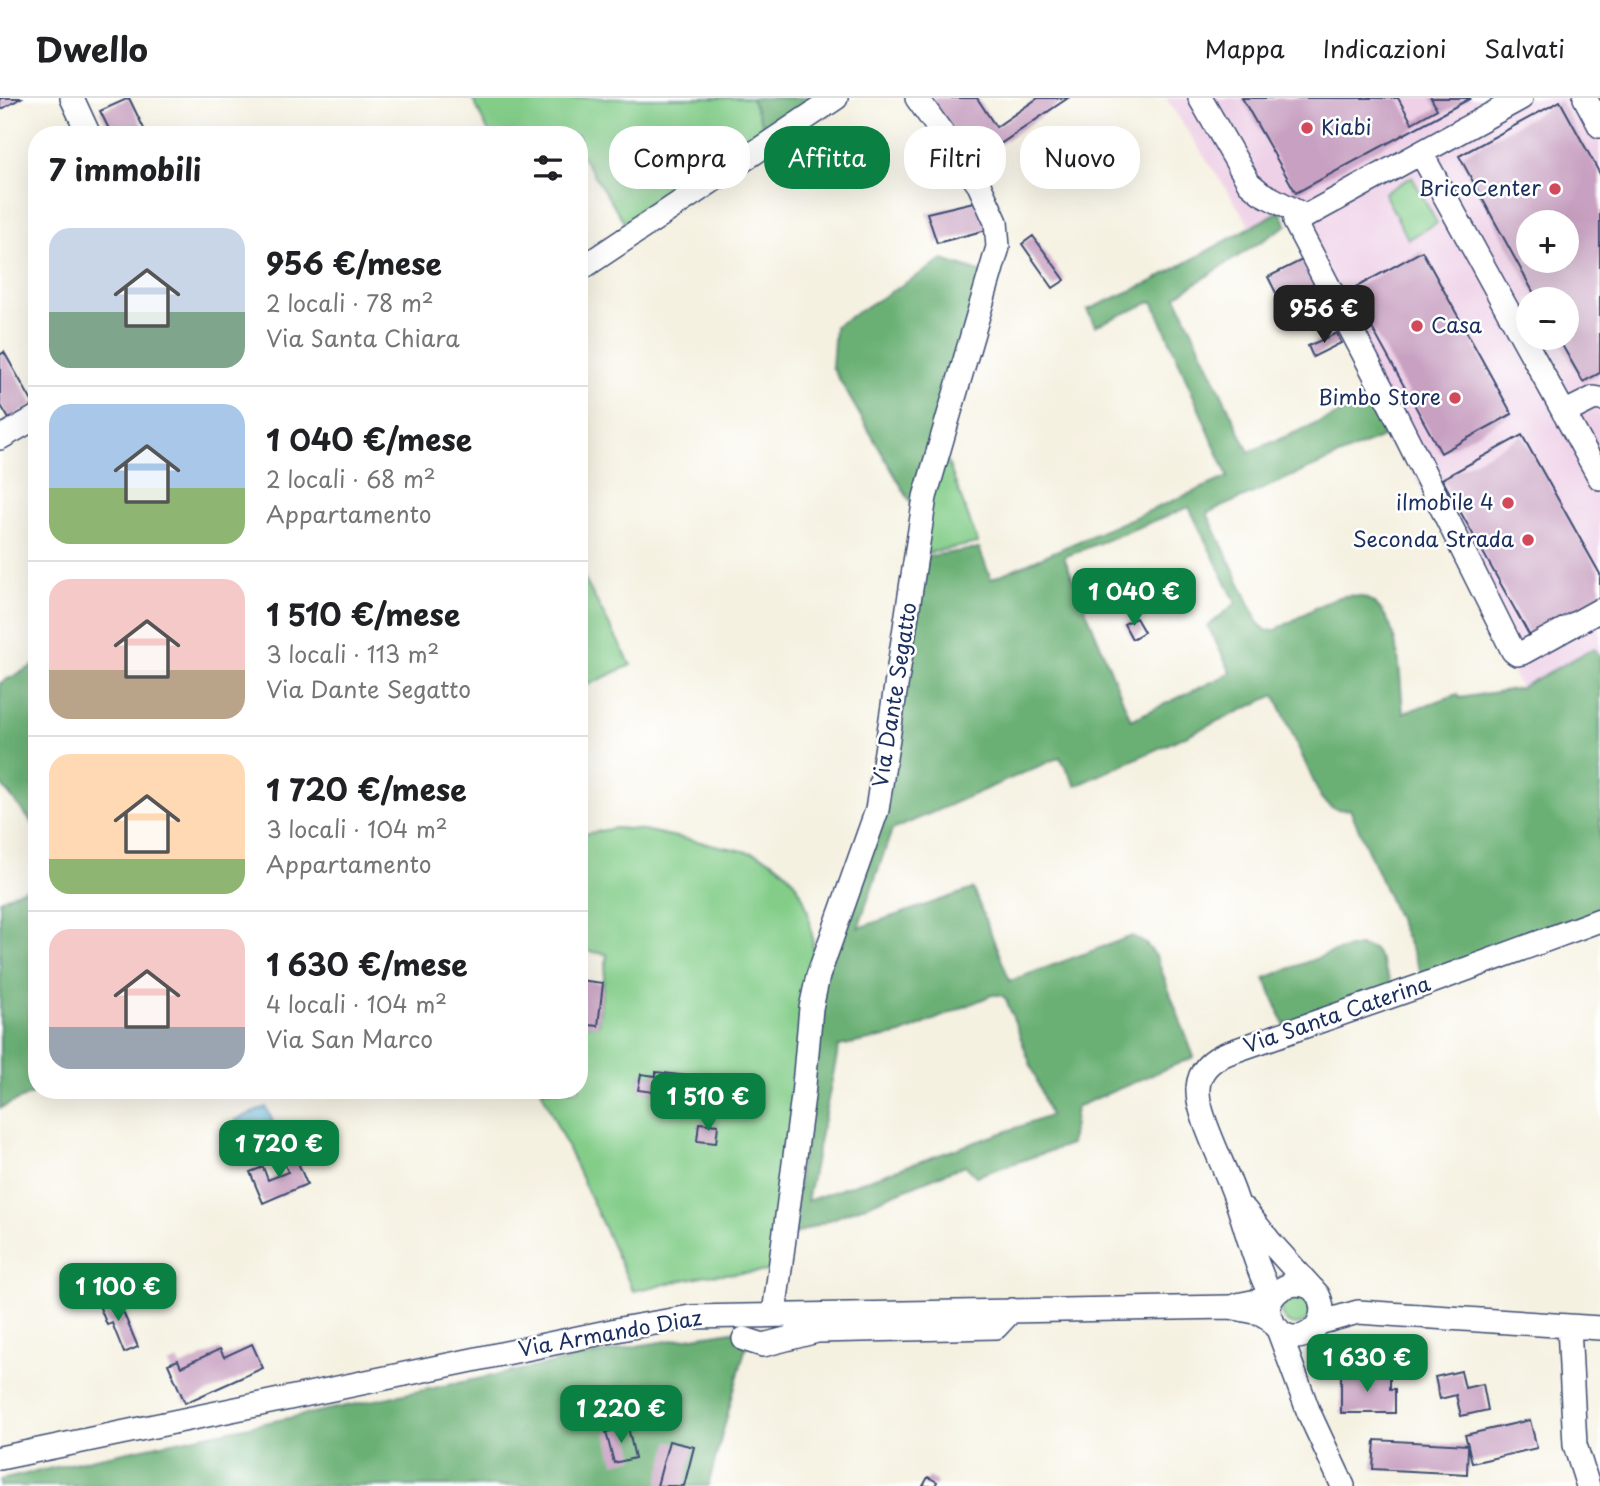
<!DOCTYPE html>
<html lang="it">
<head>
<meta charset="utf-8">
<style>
	body { margin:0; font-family:"Playpen Sans",sans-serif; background:#f2f2f2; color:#202124; height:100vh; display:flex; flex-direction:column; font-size:26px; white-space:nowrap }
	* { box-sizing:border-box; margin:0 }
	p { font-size:23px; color:#757577 }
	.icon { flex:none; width:38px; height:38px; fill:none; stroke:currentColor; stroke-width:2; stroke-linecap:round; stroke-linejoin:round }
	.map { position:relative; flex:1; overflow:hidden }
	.details { position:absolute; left:28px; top:28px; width:560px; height:973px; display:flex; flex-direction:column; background:#fff; border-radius:28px; box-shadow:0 7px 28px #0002 }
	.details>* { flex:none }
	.banner { position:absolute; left:609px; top:28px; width:665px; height:63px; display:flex; gap:14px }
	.controls { position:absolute; left:1516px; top:112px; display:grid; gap:14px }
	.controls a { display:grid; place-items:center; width:63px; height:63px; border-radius:50%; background:#fff; box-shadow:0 7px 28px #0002; font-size:35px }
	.price { position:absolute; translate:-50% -60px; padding:0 16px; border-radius:14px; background:#0b8043; color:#fff; font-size:23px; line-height:46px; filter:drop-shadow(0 2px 4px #0008) }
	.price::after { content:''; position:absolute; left:50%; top:42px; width:21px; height:16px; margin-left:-10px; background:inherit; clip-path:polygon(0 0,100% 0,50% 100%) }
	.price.active { background:#222; color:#fff }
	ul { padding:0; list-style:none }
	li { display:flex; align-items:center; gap:21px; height:175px; padding:0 21px }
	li+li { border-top:2px solid #e0e0e0 }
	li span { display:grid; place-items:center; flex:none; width:196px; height:140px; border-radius:21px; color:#555 }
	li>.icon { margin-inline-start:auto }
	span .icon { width:84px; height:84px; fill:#fffc; stroke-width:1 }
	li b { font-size:30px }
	h2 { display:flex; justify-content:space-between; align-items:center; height:84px; padding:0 21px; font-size:30px }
	.chip { padding:0 24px; border-radius:28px; background:#fff; box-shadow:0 7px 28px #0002; font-size:24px; line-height:63px }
	.chip.active { background:#0b8043; color:#fff }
	header { display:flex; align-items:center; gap:42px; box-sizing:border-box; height:98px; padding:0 35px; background:#fff; border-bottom:2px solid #e0e0e0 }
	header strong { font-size:33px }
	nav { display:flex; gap:38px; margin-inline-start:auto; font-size:24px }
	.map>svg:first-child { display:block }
	.built { fill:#eed0e7; fill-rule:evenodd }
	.green { fill:#83cd89; stroke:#4f7e74; stroke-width:2; fill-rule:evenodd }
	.forest { fill:#6ab075; stroke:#42706a; stroke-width:2; fill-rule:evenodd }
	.water { fill:#5fbbdd; stroke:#3d759e; stroke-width:2 }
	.building { fill:#c8a0c1; fill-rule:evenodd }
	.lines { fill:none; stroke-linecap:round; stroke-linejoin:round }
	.minor-casing { stroke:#3c4c72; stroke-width:26 }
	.minor { stroke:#fff; stroke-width:23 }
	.poi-dot { fill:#d1495b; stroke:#fff; stroke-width:2.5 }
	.labels { text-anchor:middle; stroke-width:5; stroke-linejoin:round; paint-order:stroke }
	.poi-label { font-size:21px; fill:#1b2f5e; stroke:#fff; text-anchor:end }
	.street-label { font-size:21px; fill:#1b2f5e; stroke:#fff }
</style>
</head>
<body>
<header>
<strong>Dwello</strong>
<nav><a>Mappa</a><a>Indicazioni</a><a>Salvati</a></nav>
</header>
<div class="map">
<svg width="1600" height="1388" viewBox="0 0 1600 1388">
	<rect width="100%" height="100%" fill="#fff"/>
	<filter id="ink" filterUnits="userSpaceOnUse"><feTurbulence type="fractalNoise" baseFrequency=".0143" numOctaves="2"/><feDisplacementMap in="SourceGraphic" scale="14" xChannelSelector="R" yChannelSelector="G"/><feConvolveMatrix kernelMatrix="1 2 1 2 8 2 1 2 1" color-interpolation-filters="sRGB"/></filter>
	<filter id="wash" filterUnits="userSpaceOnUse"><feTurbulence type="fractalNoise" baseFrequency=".00686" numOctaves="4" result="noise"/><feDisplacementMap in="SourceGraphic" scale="28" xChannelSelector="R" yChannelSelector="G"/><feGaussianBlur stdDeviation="1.57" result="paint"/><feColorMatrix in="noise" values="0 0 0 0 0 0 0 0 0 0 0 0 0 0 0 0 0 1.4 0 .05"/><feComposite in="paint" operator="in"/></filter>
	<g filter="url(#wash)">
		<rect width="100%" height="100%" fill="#f5f1e1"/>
		<path class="built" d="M1166,0H1600V558L1594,550L1520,590L1384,314L1295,124L1279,113L1251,129ZM1528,124H1566V163H1528ZM1528,201H1566V240H1528Z"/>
		<path class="green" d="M472,0H751L767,36L627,128L579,54V37H490Z
			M1412,79L1437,125L1408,141L1384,95Z
			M941,346L978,445L918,457Z
			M579,471L631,567L579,591Z
			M615,730L643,732L758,756C807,776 813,821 814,868L774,1173L707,1177L633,1193L541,992H579V926L598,927L607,856L579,852V737ZM656,974L687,978V982L700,984L698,1000L639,992L641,976L656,978Z
			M1281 1212a15 15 0 1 1 30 0a15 15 0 1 1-30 0Z"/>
		<path class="forest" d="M751,0H823L767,36Z
			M1280,113L1287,127L1176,198L1249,354L1377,300L1394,334L1207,415L1259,526L1267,533L1276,532C1292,524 1328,500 1344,498C1403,491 1399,578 1403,615L1458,596L1460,600L1520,590L1594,550L1600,558V818L1424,881L1350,711C1336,713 1331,711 1321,700L1275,597L1076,688L1060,659L892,732L858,830L973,791L1010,883L1132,838L1146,846L1156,858L1194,959L1076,1009L1071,1046L976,1078L965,1067L793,1137L815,910L882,711L918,460L979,450L991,481L1228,379L1153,203L1095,228L1087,212L1151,184ZM1189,409L1236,505L1208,528L1231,575L1131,622L1064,459ZM992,897H1001L1006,901L1050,1018L807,1103L839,948L901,936Z
			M943,162L989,177L915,412L832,269L835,228Z
			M37,566V731L0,685V585Z
			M37,785V992H42L0,1010V802Z
			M1358,848L1373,851L1380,860L1393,890L1284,926L1265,880L1333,854Z
			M751,1230L708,1388H0V1382L95,1360L642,1247Z"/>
		<path class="water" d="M266,1009L273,1024L242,1038L235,1022Z"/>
		<g id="blocks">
			<path class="building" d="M0,0H21L0,12Z
				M129,0L147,37H112L100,13Z
				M922,0H977L996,29L1038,0H1068L968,68Z
				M1242,0H1398L1412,25L1437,11L1431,0H1471L1296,95Z
				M1560,3L1600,76V275L1583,284L1558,240H1566V201H1537L1459,58ZM1528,124H1566V163H1528Z
				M978,103L990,131L937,145L927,115Z
				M1033,138L1065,182L1053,190L1022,146Z
				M1422,153L1512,316L1441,355L1351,192Z
				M1302,162L1327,211L1293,229L1268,179Z
				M1337,235L1341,245L1313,259L1308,248Z
				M4,254L34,307L9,321L0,306V257Z
				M1522,337L1600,476V504L1532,542L1442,381Z
				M1136,520L1144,534L1132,541L1124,526Z
				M579,882L603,885L598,928L579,926Z
				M656,974L688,978L687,982L700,984L698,1000L638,992L641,976L656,978Z
				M699,1025L718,1027L716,1045L697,1043Z
				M294,1055L307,1086L263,1105L250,1074L263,1069L268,1082L288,1074L282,1060Z
				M116,1197L138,1249L124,1255L112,1225L107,1227L98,1205Z
				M252,1246L263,1270L185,1305L168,1266L178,1262L181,1269L220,1251L224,1259Z
				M1461,1273L1465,1290L1483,1286L1488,1312L1461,1318L1456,1297L1440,1301L1435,1279Z
				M1390,1276V1291H1395V1315H1341V1277Z
				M1530,1322L1537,1350L1472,1365L1468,1347L1467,1376L1373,1371L1375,1342L1468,1347L1465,1337Z
				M628,1329L635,1360L614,1365L606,1334Z
				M669,1343L694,1349L684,1388H657Z
				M928,1379L937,1384L935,1388H923Z"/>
		</g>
	</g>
	<g filter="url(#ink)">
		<use href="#blocks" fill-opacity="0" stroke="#3c4c72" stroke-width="2"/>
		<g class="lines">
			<g class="minor-casing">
				<path id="minor" d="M72,0L89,37
					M1200,0L1249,85L1261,95L1305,118
					M1521,0L1295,124L1392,310L1513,553L1517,556L1522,555L1600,512
					M1585,0L1600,28
					M1421,55L1600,380
					M579,172L836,0
					M1564,315L1594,300L1600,301
					M0,340L37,319
					M1245,1112L1271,1145L1318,1197C1334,1228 1295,1255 1275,1228C1256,1203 1287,1175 1313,1191
					M1237,1207L1272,1200C1255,1167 1247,1132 1235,1098C1226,1071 1196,1015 1198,990C1199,972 1212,961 1228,955L1426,886L1600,822
					M774,1216L803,998L811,910L818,878L877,712L925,399L998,149L996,124L979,87L917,0
					M1319,1225L1358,1214L1600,1230
					M1569,1228L1575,1347L1588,1388
					M1278,1231L1309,1315L1343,1388
					M744,1241L763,1247L817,1233L996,1229L1012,1212
					M0,1360L626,1230L690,1219L1230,1209L1260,1215L1272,1222"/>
			</g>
			<use href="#minor" class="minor"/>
		</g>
	</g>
	<g class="poi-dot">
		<circle cx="1307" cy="30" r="7"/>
		<circle cx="1555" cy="91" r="7"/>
		<circle cx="1417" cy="228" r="7"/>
		<circle cx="1455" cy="300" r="7"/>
		<circle cx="1508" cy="405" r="7"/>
		<circle cx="1528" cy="442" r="7"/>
	</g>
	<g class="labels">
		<g class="poi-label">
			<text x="1321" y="37" text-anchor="start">Kiabi</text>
			<text x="1541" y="98">BricoCenter</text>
			<text x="1431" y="235" text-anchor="start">Casa</text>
			<text x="1441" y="307">Bimbo Store</text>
			<text x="1494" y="412">ilmobile 4</text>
			<text x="1514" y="449">Seconda Strada</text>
		</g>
		<g class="street-label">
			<text transform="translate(895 597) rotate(-81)" y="7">Via Dante Segatto</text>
			<text transform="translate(1337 917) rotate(-19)" y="7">Via Santa Caterina</text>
			<text transform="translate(610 1236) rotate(-10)" y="7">Via Armando Diaz</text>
		</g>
	</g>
</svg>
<div class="controls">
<a>+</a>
<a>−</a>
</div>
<b class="price active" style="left:1324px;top:247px">956 €</b>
<b class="price" style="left:1134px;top:530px">1 040 €</b>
<b class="price" style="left:708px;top:1035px">1 510 €</b>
<b class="price" style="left:279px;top:1082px">1 720 €</b>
<b class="price" style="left:118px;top:1225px">1 100 €</b>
<b class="price" style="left:1367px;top:1296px">1 630 €</b>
<b class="price" style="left:621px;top:1347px">1 220 €</b>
<div class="banner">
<a class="chip">Compra</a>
<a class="chip active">Affitta</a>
<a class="chip">Filtri</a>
<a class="chip">Nuovo</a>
</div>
<section class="details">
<h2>7 immobili<svg class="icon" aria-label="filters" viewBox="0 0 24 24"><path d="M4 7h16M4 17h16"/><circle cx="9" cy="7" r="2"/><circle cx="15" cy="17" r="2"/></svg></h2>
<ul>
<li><span style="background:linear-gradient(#c9d6e8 60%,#7fa58c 0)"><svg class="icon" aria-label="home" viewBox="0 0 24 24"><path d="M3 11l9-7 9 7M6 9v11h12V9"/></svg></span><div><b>956 €/mese</b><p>2 locali · 78 m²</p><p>Via Santa Chiara</p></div></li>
<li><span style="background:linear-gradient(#a9c7e8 60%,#8fb573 0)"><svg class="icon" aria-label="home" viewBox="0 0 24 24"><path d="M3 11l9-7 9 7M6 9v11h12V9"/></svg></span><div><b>1 040 €/mese</b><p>2 locali · 68 m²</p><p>Appartamento</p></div></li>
<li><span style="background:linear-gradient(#f6c9c9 65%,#b9a48a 0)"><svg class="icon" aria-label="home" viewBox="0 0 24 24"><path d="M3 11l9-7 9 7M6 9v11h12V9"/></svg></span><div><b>1 510 €/mese</b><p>3 locali · 113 m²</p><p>Via Dante Segatto</p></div></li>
<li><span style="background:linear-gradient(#ffd9b3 75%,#8fb573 0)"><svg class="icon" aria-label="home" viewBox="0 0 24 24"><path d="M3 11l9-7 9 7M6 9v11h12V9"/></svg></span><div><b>1 720 €/mese</b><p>3 locali · 104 m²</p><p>Appartamento</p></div></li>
<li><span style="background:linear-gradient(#f6c9c9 70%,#9aa5b1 0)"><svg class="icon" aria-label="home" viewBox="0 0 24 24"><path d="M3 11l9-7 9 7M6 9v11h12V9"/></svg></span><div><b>1 630 €/mese</b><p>4 locali · 104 m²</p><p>Via San Marco</p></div></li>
</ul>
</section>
</div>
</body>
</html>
